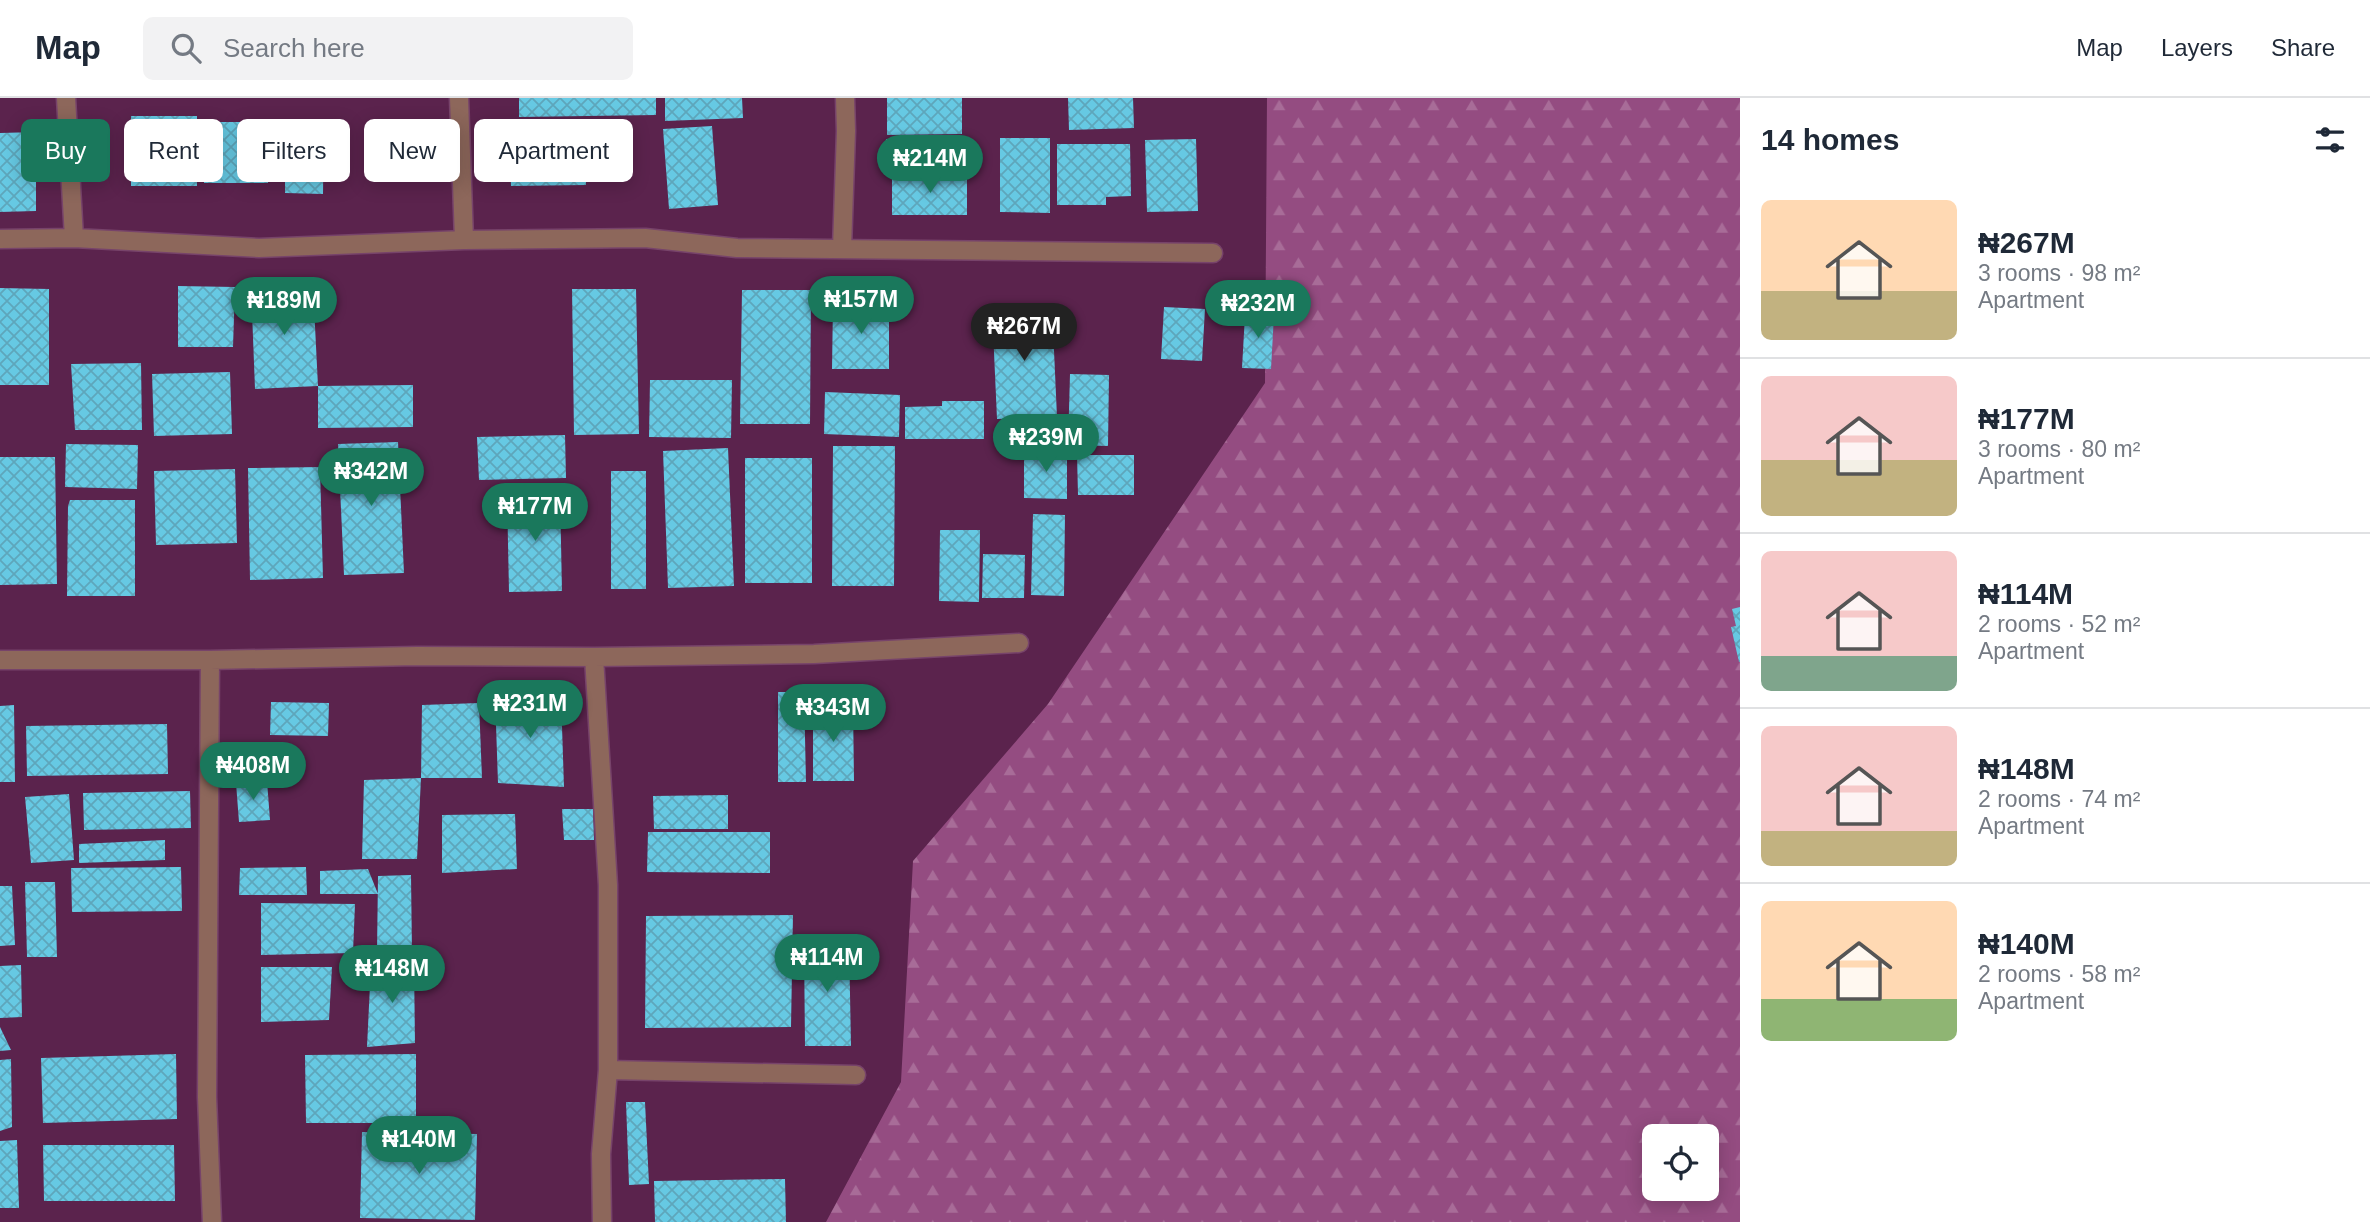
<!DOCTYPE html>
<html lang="en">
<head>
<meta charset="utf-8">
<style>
	body { margin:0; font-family:Helvetica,sans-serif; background:#f2f2f3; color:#1f2937; height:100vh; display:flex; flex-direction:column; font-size:26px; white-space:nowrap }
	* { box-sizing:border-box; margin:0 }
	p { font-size:23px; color:#747a83 }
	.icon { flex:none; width:38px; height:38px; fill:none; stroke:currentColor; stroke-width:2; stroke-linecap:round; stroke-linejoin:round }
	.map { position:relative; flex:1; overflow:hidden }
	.side { display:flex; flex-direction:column; background:#fff; width:630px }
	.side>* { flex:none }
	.top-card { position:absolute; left:21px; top:21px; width:665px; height:63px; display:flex; gap:14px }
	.controls { position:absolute; left:1642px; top:1026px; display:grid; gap:14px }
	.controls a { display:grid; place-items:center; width:77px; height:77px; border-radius:10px; background:#fff; box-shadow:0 4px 18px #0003; font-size:35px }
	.price { position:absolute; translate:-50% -60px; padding:0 16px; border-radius:24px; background:#1a785c; color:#fff; font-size:23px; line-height:46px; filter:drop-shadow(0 2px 4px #0008) }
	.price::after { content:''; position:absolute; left:50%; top:42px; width:21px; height:16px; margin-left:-10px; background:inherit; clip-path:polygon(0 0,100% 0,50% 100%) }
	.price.current { background:#222; color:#fff }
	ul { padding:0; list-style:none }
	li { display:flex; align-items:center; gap:21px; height:175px; padding:0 21px }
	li+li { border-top:2px solid #e0e1e3 }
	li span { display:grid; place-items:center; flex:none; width:196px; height:140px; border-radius:10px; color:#555 }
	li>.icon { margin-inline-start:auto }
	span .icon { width:84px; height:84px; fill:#fffc; stroke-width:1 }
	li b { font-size:30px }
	h2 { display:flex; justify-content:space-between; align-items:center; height:84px; padding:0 21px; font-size:30px }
	.chip { padding:0 24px; border-radius:10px; background:#fff; box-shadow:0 4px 18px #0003; font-size:24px; line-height:63px }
	.chip.current { background:#1a785c; color:#fff }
	header { display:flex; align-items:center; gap:42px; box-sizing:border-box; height:98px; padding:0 35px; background:#fff; border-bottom:2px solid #e0e1e3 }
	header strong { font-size:33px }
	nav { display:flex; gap:38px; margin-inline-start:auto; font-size:24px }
	.search { width:490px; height:63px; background:#f2f2f3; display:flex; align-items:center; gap:18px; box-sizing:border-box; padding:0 24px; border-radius:10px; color:#747a83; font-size:26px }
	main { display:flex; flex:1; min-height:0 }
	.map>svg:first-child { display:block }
	.forest { fill:url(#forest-firs); fill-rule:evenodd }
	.building { fill:url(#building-cross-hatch) }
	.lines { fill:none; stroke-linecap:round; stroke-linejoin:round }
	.minor-casing { stroke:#77436a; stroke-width:21 }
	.minor { stroke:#8d675b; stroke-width:18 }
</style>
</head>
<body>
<header>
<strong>Map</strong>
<div class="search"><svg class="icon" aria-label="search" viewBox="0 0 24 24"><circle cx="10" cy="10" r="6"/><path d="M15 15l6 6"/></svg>Search here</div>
<nav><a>Map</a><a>Layers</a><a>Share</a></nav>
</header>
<main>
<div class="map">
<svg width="1740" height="1124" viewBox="0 0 1740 1124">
	<defs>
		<pattern id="forest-firs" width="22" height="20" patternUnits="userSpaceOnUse" patternTransform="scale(1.75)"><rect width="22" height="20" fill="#944c81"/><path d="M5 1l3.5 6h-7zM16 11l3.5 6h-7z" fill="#a86c98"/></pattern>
		<pattern id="building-cross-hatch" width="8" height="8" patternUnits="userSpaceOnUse" patternTransform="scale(1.75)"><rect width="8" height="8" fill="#66c9e3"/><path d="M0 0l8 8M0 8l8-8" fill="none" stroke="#5ea6bb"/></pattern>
	</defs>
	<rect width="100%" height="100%" fill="#5b234d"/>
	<path class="forest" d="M1267,0H1740V1124H826L901,984L913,763L1048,606L1265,285ZM1654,1038H1706V1090H1654Z"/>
	<path class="building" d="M519,0H656V17L519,19Z
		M665,0H742L743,20L665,23Z
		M887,0H962V36L887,37Z
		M1068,0H1133L1134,30L1069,32Z
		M131,18H197V88H131Z
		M285,22H324L323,96L285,95Z
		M204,24H268V85H204Z
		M585,24L586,87L511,88L509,26Z
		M712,28L718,107L669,111L663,31Z
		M36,34V113L0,114V35Z
		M1000,40H1050V115L1000,114Z
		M886,41L951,42L950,71L885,70Z
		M1196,41L1198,113L1147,114L1145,42Z
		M1057,46H1130L1131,98L1106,99V107H1057Z
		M892,76H967V117H892Z
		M178,188L235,189L233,249H178Z
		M251,188H313L318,288L255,291Z
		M0,190L49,191V287H0Z
		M572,191H636L639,336L574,337Z
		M742,192H811L810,326H740Z
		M833,205L889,206V271H832Z
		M1052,208L1057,319L997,321L992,210Z
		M1164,209L1205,211L1202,263L1161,261Z
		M1261,211L1274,217L1271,271L1242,270L1245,217Z
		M141,265L142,332H75L71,266Z
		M230,274L232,336L154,338L152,276Z
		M1070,276L1109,277L1108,348L1068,347Z
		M650,282H732L731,340L649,339Z
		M413,287V329L318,330V288Z
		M825,294L900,297L899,339L824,336Z
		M942,303H984V341H905V309L942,308Z
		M565,337L566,380L479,382L477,339Z
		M398,344L404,475L344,477L338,346Z
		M66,346L138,347L137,391L65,389Z
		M833,348H895L894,488H832Z
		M728,350L734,488L668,490L663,353Z
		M1024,351H1067V401L1024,400Z
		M1077,357H1134V397H1078Z
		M0,359H55L57,486L0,487Z
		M745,360H812V485H745Z
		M320,369L323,480L250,482L248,370Z
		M235,371L237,445L156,447L154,373Z
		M611,373H646V491H611Z
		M560,395L562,493L509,494L507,397Z
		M70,402H135V498H67L68,408Z
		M1033,416L1065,417L1064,498L1031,497Z
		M940,432H980L979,504L939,503Z
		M983,456L1025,457L1024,500H982Z
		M1740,509V564H1739L1731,529L1736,528L1732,511Z
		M778,594H804L806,684H778Z
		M495,598H561L564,689L498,685Z
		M271,604L329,605L328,638L270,637Z
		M479,605L482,680H421L422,607Z
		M853,606L854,683H813V610Z
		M14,607L15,684H0V608Z
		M167,626L168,676L27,678L26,628Z
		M421,680L417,761H362L364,682Z
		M267,683L270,722L239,724L236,685Z
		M190,693L191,730L84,732L83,695Z
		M69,696L74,762L31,765L25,699Z
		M728,697V731H654L653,698Z
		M562,711H593L594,742H564Z
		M515,716L517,771L442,775V717Z
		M648,734H770V775L647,774Z
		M165,742V762L79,765V746Z
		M181,769L182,813L72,814L71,770Z
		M306,769L307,797H239L240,770Z
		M368,771L378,796H320V773Z
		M411,777L412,855L377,853L378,778Z
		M25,784H55L57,859H27Z
		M0,788H12L15,847L0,848Z
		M261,805L355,806L353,855L261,857Z
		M793,817L791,929L645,930L646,818Z
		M849,843L851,948H805L804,844Z
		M414,865L415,945L367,949L371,866Z
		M21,867L22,919L0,920V868Z
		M261,869H332L329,922L261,924Z
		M0,929L11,952L0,953Z
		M176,956L177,1021L43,1025L41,960Z
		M416,956V1025H306L305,957Z
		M11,961L12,1029L0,1033V962Z
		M626,1004H645L649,1086L629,1087Z
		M362,1034L477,1036L475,1122L360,1120Z
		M17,1042L19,1110H0V1043Z
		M43,1047H174L175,1103H44Z
		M785,1081L786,1124H655L654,1083Z"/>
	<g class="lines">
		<g class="minor-casing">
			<path id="minor" d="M66,0L74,140
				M459,0L464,142
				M0,141L74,140L259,150L464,142L645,140L737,150L1213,155
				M842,150L846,33L845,0
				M594,559L608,787V972L601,1056L602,1124
				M0,562H210L417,558L594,559L814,556L1019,545
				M210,562L207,999L212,1124
				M608,972L856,977"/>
		</g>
		<use href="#minor" class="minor"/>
	</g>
</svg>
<div class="controls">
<a><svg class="icon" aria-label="locate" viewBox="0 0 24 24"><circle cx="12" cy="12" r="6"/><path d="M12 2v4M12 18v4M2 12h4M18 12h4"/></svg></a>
</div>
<b class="price" style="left:930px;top:97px">₦214M</b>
<b class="price" style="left:861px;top:238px">₦157M</b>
<b class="price" style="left:284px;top:239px">₦189M</b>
<b class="price" style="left:1258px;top:242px">₦232M</b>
<b class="price current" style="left:1024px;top:265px">₦267M</b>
<b class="price" style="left:1046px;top:376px">₦239M</b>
<b class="price" style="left:371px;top:410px">₦342M</b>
<b class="price" style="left:535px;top:445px">₦177M</b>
<b class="price" style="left:530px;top:642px">₦231M</b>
<b class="price" style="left:833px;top:646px">₦343M</b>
<b class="price" style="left:253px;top:704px">₦408M</b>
<b class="price" style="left:827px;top:896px">₦114M</b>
<b class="price" style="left:392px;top:907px">₦148M</b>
<b class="price" style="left:419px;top:1078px">₦140M</b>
<div class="top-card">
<a class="chip current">Buy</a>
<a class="chip">Rent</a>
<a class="chip">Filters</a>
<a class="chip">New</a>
<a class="chip">Apartment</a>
</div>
</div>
<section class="side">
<h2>14 homes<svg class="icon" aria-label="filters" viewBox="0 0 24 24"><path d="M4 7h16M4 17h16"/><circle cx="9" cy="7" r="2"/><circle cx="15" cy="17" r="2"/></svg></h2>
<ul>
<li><span style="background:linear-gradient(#ffd9b3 65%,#c2b280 0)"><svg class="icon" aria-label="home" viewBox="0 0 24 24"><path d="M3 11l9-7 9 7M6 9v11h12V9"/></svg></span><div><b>₦267M</b><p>3 rooms · 98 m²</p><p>Apartment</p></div></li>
<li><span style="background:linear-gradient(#f6c9c9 60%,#c2b280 0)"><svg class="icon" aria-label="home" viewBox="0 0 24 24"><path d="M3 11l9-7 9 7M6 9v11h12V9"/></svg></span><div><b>₦177M</b><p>3 rooms · 80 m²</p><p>Apartment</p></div></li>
<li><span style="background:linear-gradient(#f6c9c9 75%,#7fa58c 0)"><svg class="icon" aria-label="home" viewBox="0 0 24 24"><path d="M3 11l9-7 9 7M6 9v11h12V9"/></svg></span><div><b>₦114M</b><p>2 rooms · 52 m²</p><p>Apartment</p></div></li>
<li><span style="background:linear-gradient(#f6c9c9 75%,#c2b280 0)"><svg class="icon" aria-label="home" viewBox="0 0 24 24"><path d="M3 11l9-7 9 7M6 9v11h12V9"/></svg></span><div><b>₦148M</b><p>2 rooms · 74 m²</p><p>Apartment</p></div></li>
<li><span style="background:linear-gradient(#ffd9b3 70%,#8fb573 0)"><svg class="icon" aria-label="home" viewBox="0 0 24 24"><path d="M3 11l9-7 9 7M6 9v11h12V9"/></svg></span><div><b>₦140M</b><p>2 rooms · 58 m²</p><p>Apartment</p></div></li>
</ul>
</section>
</main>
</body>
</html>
